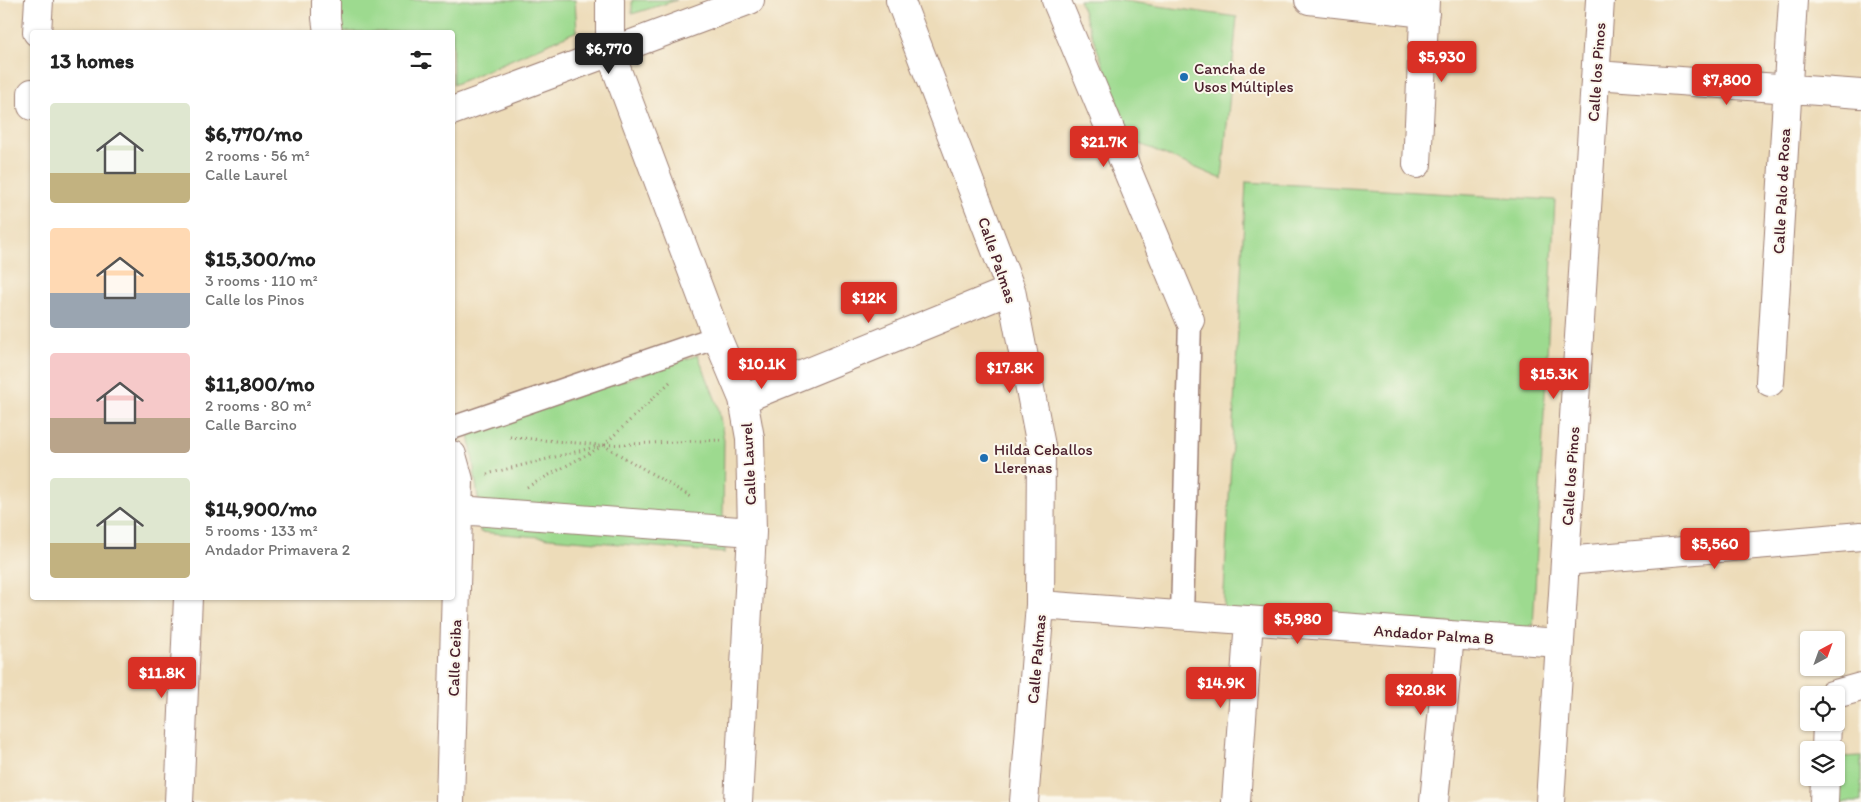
<!DOCTYPE html>
<html lang="en">
<head>
<meta charset="utf-8">
<style>
	body { margin:0; font-family:Itim,sans-serif; background:#f6f6f6; color:#222; height:100vh; display:flex; flex-direction:column; font-size:19px; white-space:nowrap }
	* { box-sizing:border-box; margin:0 }
	p { font-size:16px; color:#767676 }
	.icon { flex:none; width:28px; height:28px; fill:none; stroke:currentColor; stroke-width:2; stroke-linecap:round; stroke-linejoin:round }
	.map { position:relative; flex:1; overflow:hidden }
	.panel { position:absolute; left:30px; top:30px; width:425px; height:570px; display:flex; flex-direction:column; background:#fff; border-radius:5px; box-shadow:0 1px 4px #0004 }
	.panel>* { flex:none }
	.needle { width:32px; rotate:41deg }
	.buttons { position:absolute; left:1800px; top:631px; display:grid; gap:10px }
	.buttons a { display:grid; place-items:center; width:45px; height:45px; border-radius:5px; background:#fff; box-shadow:0 1px 4px #0004; font-size:25px }
	.price { position:absolute; translate:-50% -42px; padding:0 11px; border-radius:5px; background:#d93025; color:#fff; font-size:16px; line-height:32px; filter:drop-shadow(0 1px 2px #0008) }
	.price::after { content:''; position:absolute; left:50%; top:30px; width:15px; height:11px; margin-left:-8px; background:inherit; clip-path:polygon(0 0,100% 0,50% 100%) }
	.price.selected { background:#222; color:#fff }
	ul { padding:0; list-style:none }
	li { display:flex; align-items:center; gap:15px; height:125px; padding:0 20px }
	li span { display:grid; place-items:center; flex:none; width:140px; height:100px; border-radius:5px; color:#555 }
	li>.icon { margin-inline-start:auto }
	span .icon { width:60px; height:60px; fill:#fffc; stroke-width:1 }
	li b { font-size:21px }
	h2 { display:flex; justify-content:space-between; align-items:center; height:60px; padding:0 20px; font-size:21px }
	.map>svg:first-child { display:block }
	.green { fill:#9dda8f; stroke:#747c5d }
	.lines { fill:none; stroke-linecap:round; stroke-linejoin:round }
	.pedestrian-casing { stroke:#9c7e72; stroke-width:25 }
	.minor-casing { stroke:#9c7e72; stroke-width:30 }
	.path { stroke:#9c7e72; stroke-width:3; stroke-dasharray:1 4; stroke-linecap:butt }
	.pedestrian { stroke:#fff; stroke-width:22 }
	.minor { stroke:#fff; stroke-width:28 }
	.poi-dot { fill:#1f6fb2; stroke:#fbf7ec; stroke-width:2 }
	.labels { text-anchor:middle; stroke-width:4; stroke-linejoin:round; paint-order:stroke }
	.poi-label { font-size:16px; fill:#4a1f2b; stroke:#fbf7ec; text-anchor:start }
	.street-label { font-size:16px; fill:#4a1f2b; stroke:#fbf7ec }
</style>
</head>
<body>
<div class="map">
<svg width="1861" height="802" viewBox="0 0 1861 802">
	<rect width="100%" height="100%" fill="#fbf7ec"/>
	<filter id="ink" filterUnits="userSpaceOnUse"><feTurbulence type="fractalNoise" baseFrequency=".02" numOctaves="2"/><feDisplacementMap in="SourceGraphic" scale="10" xChannelSelector="R" yChannelSelector="G"/><feConvolveMatrix kernelMatrix="1 2 1 2 8 2 1 2 1" color-interpolation-filters="sRGB"/></filter>
	<filter id="wash" filterUnits="userSpaceOnUse"><feTurbulence type="fractalNoise" baseFrequency=".0096" numOctaves="4" result="noise"/><feDisplacementMap in="SourceGraphic" scale="20" xChannelSelector="R" yChannelSelector="G"/><feGaussianBlur stdDeviation="1.12" result="paint"/><feColorMatrix in="noise" values="0 0 0 0 0 0 0 0 0 0 0 0 0 0 0 0 0 1.4 0 .05"/><feComposite in="paint" operator="in"/></filter>
	<g filter="url(#wash)">
		<rect width="100%" height="100%" fill="#eddcb9"/>
		<path class="green" d="M340,0H575L577,31L453,85L452,32H343L339,15Z
			M632,0H677L632,14Z
			M1079,0H1116L1237,17L1222,179L1131,140Z
			M1246,182L1555,200L1533,628L1223,610Z
			M698,355L718,406L724,440L723,515L726,530L725,553L480,532V512L469,433Z
			M1861,756V802H1839L1840,757Z"/>
	</g>
	<g filter="url(#ink)">
		<g class="lines">
			<g class="pedestrian-casing">
				<path id="pedestrian" d="M452,428L717,337
					M1182,615L1190,320"/>
			</g>
			<g class="minor-casing">
				<path id="minor" d="M326,0V18L328,32
					M610,0V52L717,337L743,399L750,438L752,532L738,802
					M900,0L1011,290L1041,446L1040,605L1024,802
					M1056,0L1190,320
					M1309,0L1425,13
					M37,32L39,0
					M1596,75L1861,94
					M32,93V106
					M452,111L750,0
					M1417,164L1425,0
					M1770,382L1793,0
					M743,399L1011,290
					M459,510L752,532
					M1565,561L1861,536
					M1040,605L1560,643
					M1832,695L1861,687
					M1826,750L1827,722
					M179,802L188,598
					M450,802L459,480L452,455
					M1236,802L1249,620
					M1434,802L1450,635
					M1550,802L1600,0
					M1824,802L1825,778"/>
			</g>
			<path class="path" d="M510,437L599,445
				M604,445L670,382
				M605,445L721,440
				M487,474L603,445L693,498
				M527,487L599,448"/>
			<use href="#pedestrian" class="pedestrian"/>
			<use href="#minor" class="minor"/>
		</g>
	</g>
	<g class="poi-dot">
		<circle cx="1184" cy="77" r="5"/>
		<circle cx="984" cy="458" r="5"/>
	</g>
	<g class="labels">
		<g class="poi-label">
			<text x="1194" y="74">Cancha de<tspan x="1194" dy="18">Usos Múltiples</tspan></text>
			<text x="994" y="455">Hilda Ceballos<tspan x="994" dy="18">Llerenas</tspan></text>
		</g>
		<g class="street-label">
			<text transform="translate(1596 72) rotate(-86)" y="6">Calle los Pinos</text>
			<text transform="translate(1781 191) rotate(-87)" y="6">Calle Palo de Rosa</text>
			<text transform="translate(998 260) rotate(71)" y="6">Calle Palmas</text>
			<text transform="translate(748 464) rotate(-93)" y="6">Calle Laurel</text>
			<text transform="translate(1570 476) rotate(-86)" y="6">Calle los Pinos</text>
			<text transform="translate(1434 634) rotate(4)" y="6">Andador Palma B</text>
			<text transform="translate(454 658) rotate(-88)" y="6">Calle Ceiba</text>
			<text transform="translate(1036 659) rotate(-85)" y="6">Calle Palmas</text>
		</g>
	</g>
</svg>
<div class="buttons">
<a><svg class="needle" viewBox="-14 -14 28 28"><path d="M0-13l5 13h-10z" fill="#e53935"/><path d="M0 13l5-13h-10z" fill="#767676"/></svg></a>
<a><svg class="icon" aria-label="locate" viewBox="0 0 24 24"><circle cx="12" cy="12" r="6"/><path d="M12 2v4M12 18v4M2 12h4M18 12h4"/></svg></a>
<a><svg class="icon" aria-label="layers" viewBox="0 0 24 24"><path d="M12 4l9 5-9 5-9-5zM3 14l9 5 9-5"/></svg></a>
</div>
<b class="price selected" style="left:609px;top:75px">$6,770</b>
<b class="price" style="left:1442px;top:83px">$5,930</b>
<b class="price" style="left:1727px;top:106px">$7,800</b>
<b class="price" style="left:1104px;top:168px">$21.7K</b>
<b class="price" style="left:869px;top:324px">$12K</b>
<b class="price" style="left:762px;top:390px">$10.1K</b>
<b class="price" style="left:1010px;top:394px">$17.8K</b>
<b class="price" style="left:1554px;top:400px">$15.3K</b>
<b class="price" style="left:1715px;top:570px">$5,560</b>
<b class="price" style="left:1298px;top:645px">$5,980</b>
<b class="price" style="left:162px;top:699px">$11.8K</b>
<b class="price" style="left:1221px;top:709px">$14.9K</b>
<b class="price" style="left:1421px;top:716px">$20.8K</b>
<section class="panel">
<h2>13 homes<svg class="icon" aria-label="filters" viewBox="0 0 24 24"><path d="M4 7h16M4 17h16"/><circle cx="9" cy="7" r="2"/><circle cx="15" cy="17" r="2"/></svg></h2>
<ul>
<li><span style="background:linear-gradient(#dfe7d0 70%,#c2b280 0)"><svg class="icon" aria-label="home" viewBox="0 0 24 24"><path d="M3 11l9-7 9 7M6 9v11h12V9"/></svg></span><div><b>$6,770/mo</b><p>2 rooms · 56 m²</p><p>Calle Laurel</p></div></li>
<li><span style="background:linear-gradient(#ffd9b3 65%,#9aa5b1 0)"><svg class="icon" aria-label="home" viewBox="0 0 24 24"><path d="M3 11l9-7 9 7M6 9v11h12V9"/></svg></span><div><b>$15,300/mo</b><p>3 rooms · 110 m²</p><p>Calle los Pinos</p></div></li>
<li><span style="background:linear-gradient(#f6c9c9 65%,#b9a48a 0)"><svg class="icon" aria-label="home" viewBox="0 0 24 24"><path d="M3 11l9-7 9 7M6 9v11h12V9"/></svg></span><div><b>$11,800/mo</b><p>2 rooms · 80 m²</p><p>Calle Barcino</p></div></li>
<li><span style="background:linear-gradient(#dfe7d0 65%,#c2b280 0)"><svg class="icon" aria-label="home" viewBox="0 0 24 24"><path d="M3 11l9-7 9 7M6 9v11h12V9"/></svg></span><div><b>$14,900/mo</b><p>5 rooms · 133 m²</p><p>Andador Primavera 2</p></div></li>
</ul>
</section>
</div>
</body>
</html>
